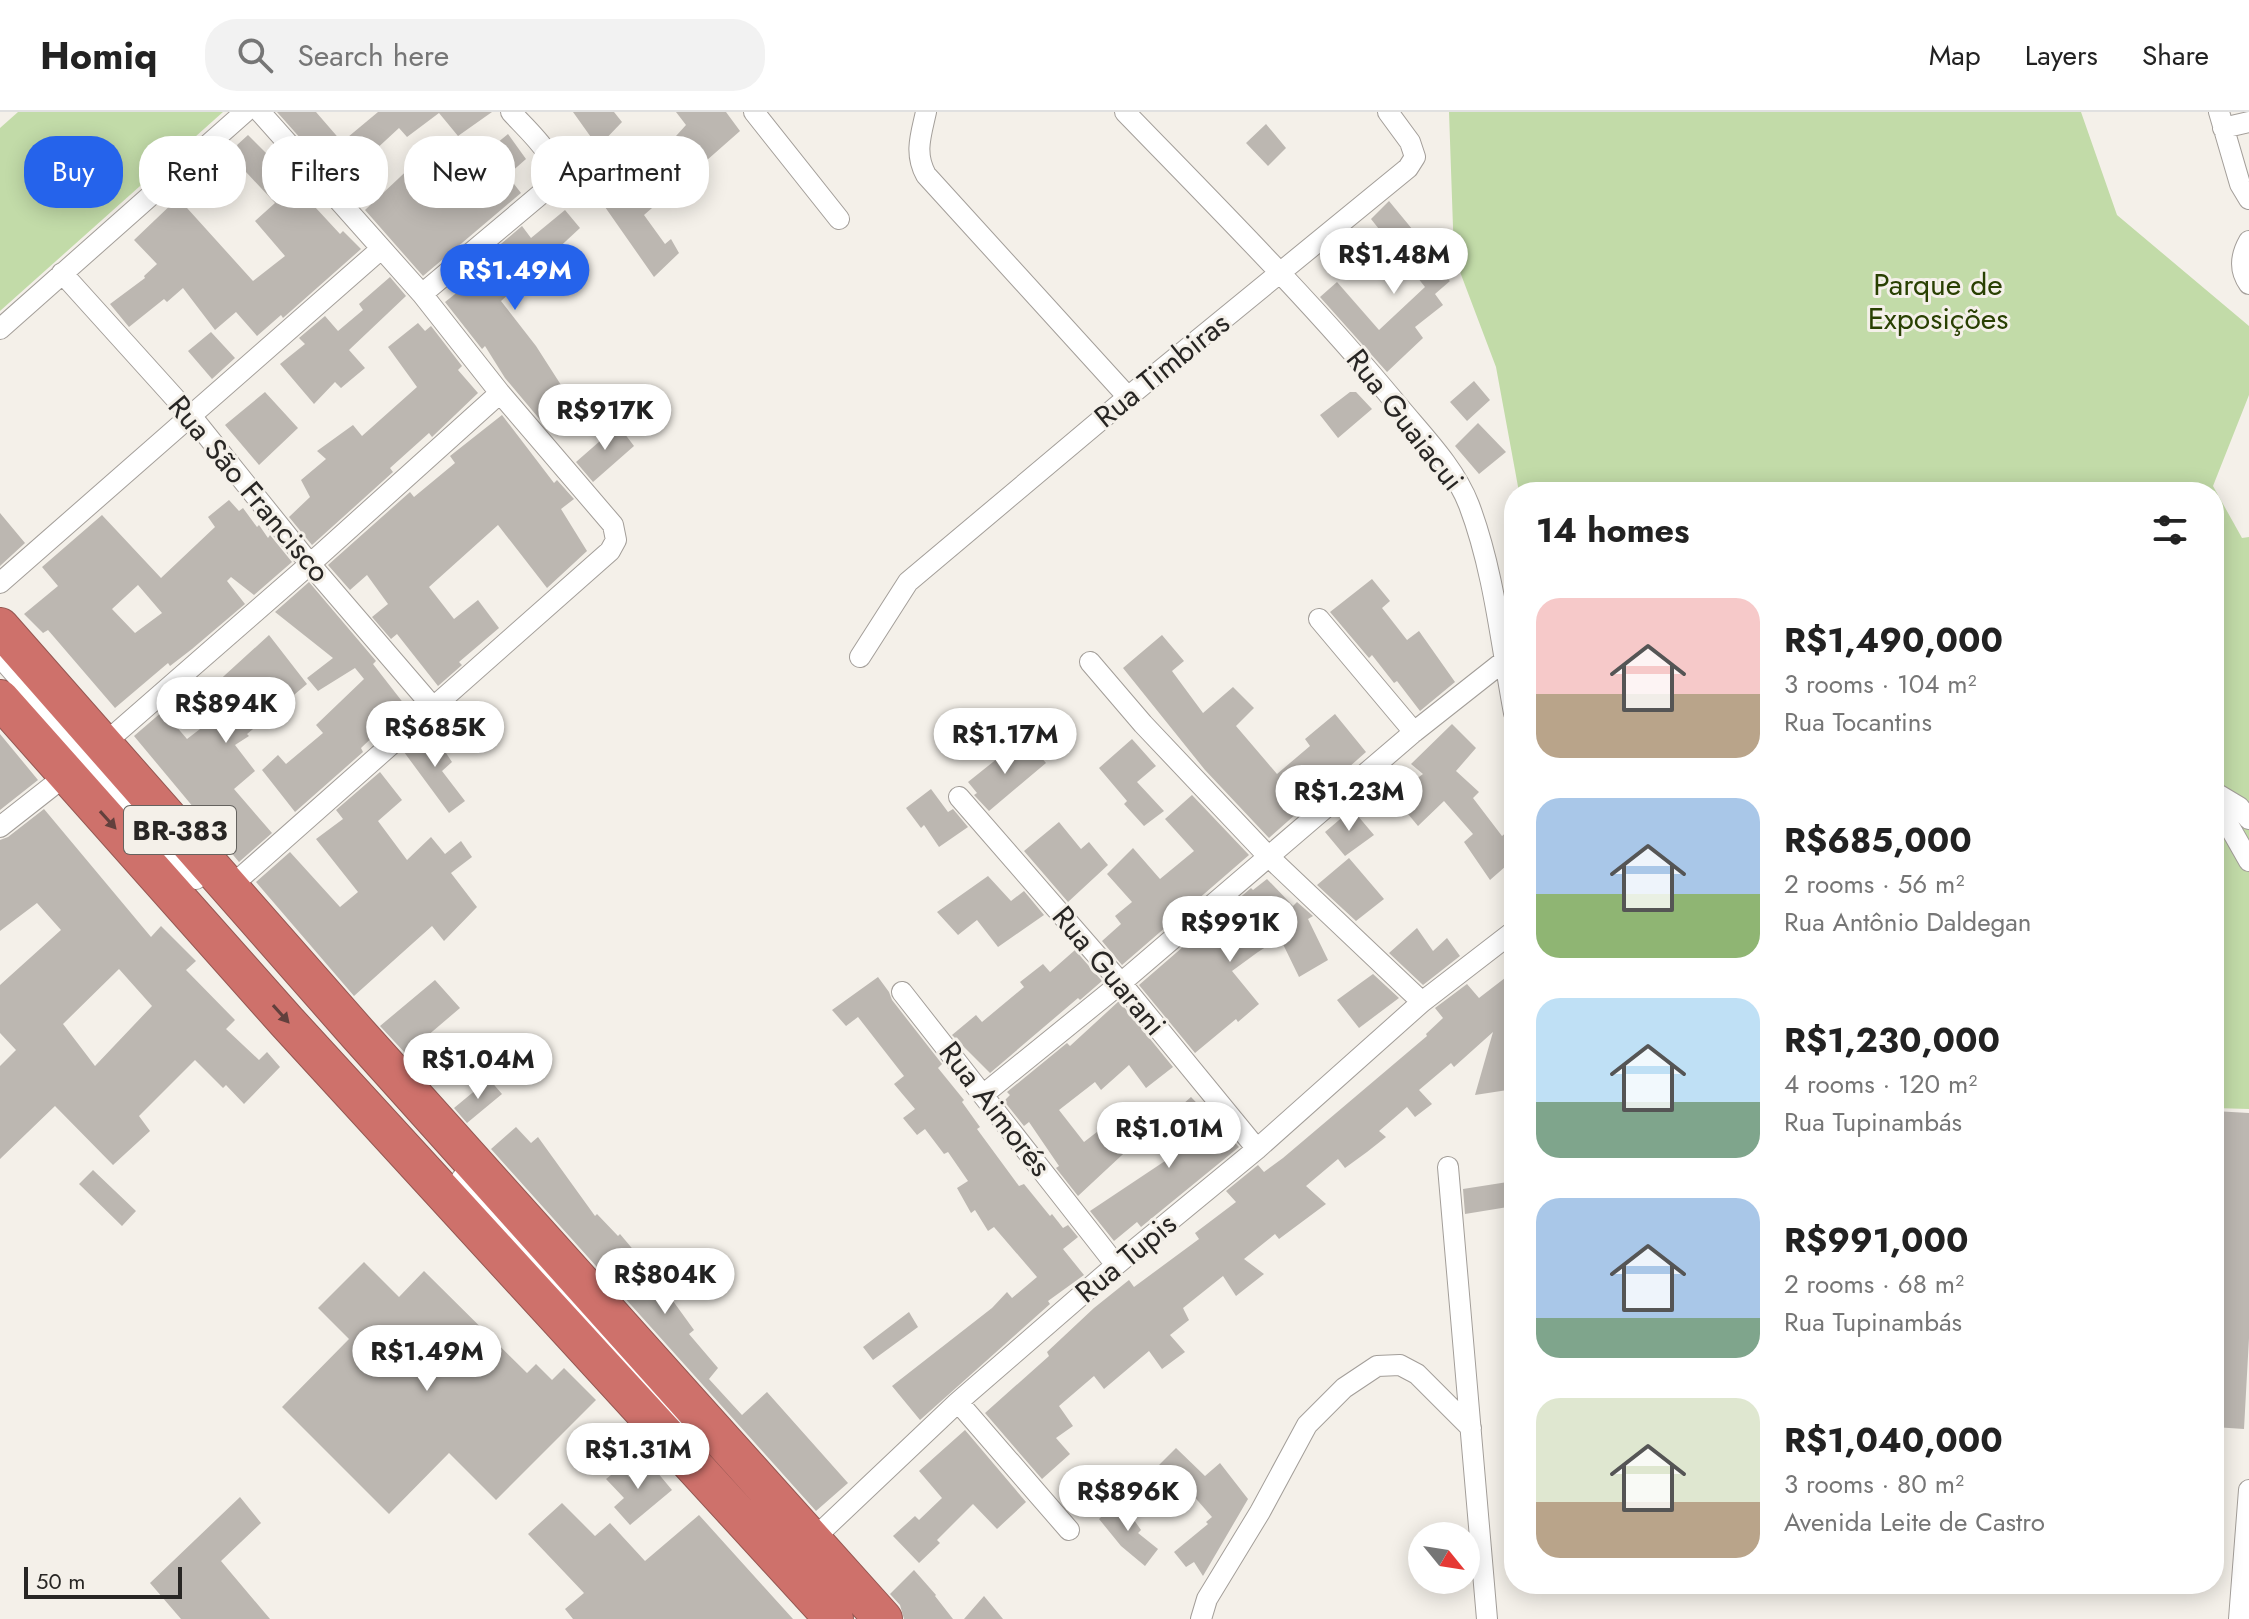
<!DOCTYPE html>
<html lang="en">
<head>
<meta charset="utf-8">
<style>
	body { margin:0; font-family:Jost,sans-serif; background:#f2f2f2; color:#222; height:100vh; display:flex; flex-direction:column; font-size:30px; white-space:nowrap }
	* { box-sizing:border-box; margin:0 }
	p { font-size:26px; color:#767676 }
	.icon { flex:none; width:44px; height:44px; fill:none; stroke:currentColor; stroke-width:2; stroke-linecap:round; stroke-linejoin:round }
	.map { position:relative; flex:1; overflow:hidden }
	.drawer { position:absolute; left:1504px; top:370px; width:720px; height:1112px; display:flex; flex-direction:column; background:#fff; border-radius:32px; box-shadow:0 4px 20px #0003 }
	.drawer>* { flex:none }
	.banner { position:absolute; left:24px; top:24px; width:760px; height:72px; display:flex; gap:16px }
	.needle { width:52px; rotate:120deg }
	.tools { position:absolute; left:1408px; top:1410px; display:grid; gap:16px }
	.tools a { display:grid; place-items:center; width:72px; height:72px; border-radius:50%; background:#fff; box-shadow:0 4px 20px #0003; font-size:40px }
	.scale { position:absolute; left:24px; bottom:20px; width:158px; box-sizing:border-box; padding-left:8px; border:4px solid #282624; border-top:0; font-size:22px; line-height:28px; white-space:nowrap; color:#282624; -webkit-text-stroke:6px #f4f0e9; paint-order:stroke }
	.price { position:absolute; translate:-50% -68px; padding:0 18px; border-radius:28px; background:#fff; color:#222; font-size:26px; line-height:52px; filter:drop-shadow(0 2px 4px #0008) }
	.price::after { content:''; position:absolute; left:50%; top:48px; width:24px; height:18px; margin-left:-12px; background:inherit; clip-path:polygon(0 0,100% 0,50% 100%) }
	.price.on { background:#2563eb; color:#fff }
	ul { padding:0; list-style:none }
	li { display:flex; align-items:center; gap:24px; height:200px; padding:0 32px }
	li span { display:grid; place-items:center; flex:none; width:224px; height:160px; border-radius:24px; color:#555 }
	li>.icon { margin-inline-start:auto }
	span .icon { width:96px; height:96px; fill:#fffc; stroke-width:1 }
	li b { font-size:34px }
	h2 { display:flex; justify-content:space-between; align-items:center; height:96px; padding:0 32px; font-size:34px }
	.pill { padding:0 28px; border-radius:32px; background:#fff; box-shadow:0 4px 20px #0003; font-size:28px; line-height:72px }
	.pill.on { background:#2563eb; color:#fff }
	header { display:flex; align-items:center; gap:48px; box-sizing:border-box; height:112px; padding:0 40px; background:#fff; border-bottom:2px solid #e0e0e0 }
	header strong { font-size:38px }
	nav { display:flex; gap:44px; margin-inline-start:auto; font-size:28px }
	.search { width:560px; height:72px; background:#f2f2f2; display:flex; align-items:center; gap:20px; box-sizing:border-box; padding:0 28px; border-radius:32px; color:#767676; font-size:30px }
	.map>svg:first-child { display:block }
	.green { fill:#c2dba8 }
	.building { fill:#bcb7b1; fill-rule:evenodd }
	.lines { fill:none; stroke-linecap:round; stroke-linejoin:round }
	.street-casing { stroke:#a39e99; stroke-width:22 }
	.highway-casing { stroke:#945752; stroke-width:40 }
	.street { stroke:#fff; stroke-width:20 }
	.highway { stroke:#ce716b; stroke-width:38 }
	.oneway { fill:#62403d }
	.labels { text-anchor:middle; stroke-width:6; stroke-linejoin:round; paint-order:stroke }
	.shield { fill:#f4f0e9; stroke:#65635f; stroke-width:2 }
	.shield-label { font-size:28px; font-weight:bold; fill:#282624 }
	.park-label { font-size:30px; fill:#294002; stroke:#f4f0e9 }
	.street-label { font-size:30px; fill:#282624; stroke:#f4f0e9 }
</style>
</head>
<body>
<header>
<strong>Homiq</strong>
<div class="search"><svg class="icon" aria-label="search" viewBox="0 0 24 24"><circle cx="10" cy="10" r="6"/><path d="M15 15l6 6"/></svg>Search here</div>
<nav><a>Map</a><a>Layers</a><a>Share</a></nav>
</header>
<div class="map">
<svg width="2249" height="1507" viewBox="0 0 2249 1507">
	<rect width="100%" height="100%" fill="#f4f0e9"/>
	<path class="green" d="M18,0H223L0,199V16Z
		M1449,0H2081L2117,103L2249,214V283L2213,374L2242,426L2249,425V997L2214,996V380H1519L1496,255L1454,144Z"/>
	<path class="building" d="M277,0H316L342,30L378,0H492L458,24L439,1L407,25L399,16L359,53L364,58L343,74Z
		M573,0H614L622,10L598,35Z
		M676,0H726L740,19L698,56L686,42L694,36L676,24L686,13Z
		M1266,12L1286,36L1268,54L1246,31Z
		M508,22L526,47L509,62L491,36Z
		M248,23L318,93L315,95L340,122L343,119L361,137L283,206L281,203L257,224L236,200L215,218L183,176L167,190L164,187L129,215L110,192L145,166L144,164L157,152L134,128L178,86L253,169L285,144L255,109L275,91L246,60L244,62L225,44Z
		M416,50L440,78L459,62L476,82L504,59L521,81L423,164L365,98Z
		M621,50L652,96L644,103L665,132L671,127L679,141L654,165L591,75Z
		M1389,89L1436,146L1430,151L1450,169L1435,182L1443,193L1415,215L1423,226L1387,260L1320,185L1337,170L1379,218L1425,175L1371,107Z
		M565,98L580,116L552,142L560,162L543,170L538,156L501,189L536,234L570,287L542,310L505,266L485,234L482,237L445,190L474,167L468,160L522,114L531,126Z
		M390,165L406,184L349,238L365,256L341,276L335,270L314,292L280,252L305,232L299,226L325,204L338,219L363,198L359,192Z
		M418,211L425,219L431,214L462,254L458,258L478,281L432,325L429,321L390,356L393,360L312,433L289,405L310,385L301,368L326,347L317,339L353,313L362,324L417,275L388,235Z
		M211,220L235,246L212,267L188,239Z
		M1474,269L1490,288L1467,309L1450,290Z
		M265,280L298,316L259,353L225,313Z
		M1350,280H1356L1372,297L1338,326L1320,303Z
		M502,303L554,371L557,368L574,387L561,397L587,439L547,476L498,413L429,475L454,507L478,488L499,516L459,550L462,553L438,574L397,522L391,527L372,505L388,492L367,463L350,478L328,453L410,380L414,385L455,351L450,344Z
		M615,309L634,334L593,370L576,350L600,329L596,324Z
		M1478,311L1506,340L1479,362L1455,334Z
		M229,388L239,399L243,396L257,415L259,413L268,426L270,423L292,450L254,483L231,465L227,469L245,492L192,537L170,554L168,551L115,596L48,518L43,521L24,502L58,474L42,455L102,403L161,466L215,415L208,405ZM138,473L162,501L135,521L112,497Z
		M0,401L25,431L0,454Z
		M1372,467L1390,489L1382,496L1407,528L1419,519L1455,570L1420,599L1397,569L1394,571L1372,543L1369,546L1330,500Z
		M309,470L376,549L373,552L408,597L379,619L361,636L363,640L295,700L262,658L278,643L286,652L323,621L316,613L364,567L355,556L318,579L307,566L333,546L275,500Z
		M269,523L307,572L247,622L249,624L235,633L255,659L234,677L272,721L239,750L134,624L163,599L187,627L217,604L202,584Z
		M1162,523L1184,549L1172,559L1203,601L1233,575L1254,596L1236,614L1277,662L1310,634L1305,627L1335,602L1366,640L1269,726L1205,658L1123,556Z
		M1452,612L1476,636L1456,659L1479,680L1473,686L1502,724L1514,714V747L1490,768L1464,730L1473,722L1444,689L1418,714L1393,684L1423,662L1411,652Z
		M430,617L452,650L442,659L465,689L449,701L404,640Z
		M0,622L38,668L0,698Z
		M1132,627L1156,654L1137,670L1164,699L1144,714L1124,692L1127,689L1099,656Z
		M1013,634L1022,647L1034,637L1046,651L989,699L974,683L977,681L968,670Z
		M380,660L402,688L378,709L407,748L431,725L445,742L461,729L472,745L451,761L477,795L444,829L432,814L354,884L256,770L290,740L340,795L358,780L316,727L343,707L336,698Z
		M931,677L948,700L953,697L968,715L939,735L924,713L921,716L906,696Z
		M1192,683L1249,743L1122,853L1102,829L1121,812L1115,804L1132,790L1107,762L1133,736L1160,767L1194,739L1165,707Z
		M44,697L151,825L161,814L196,849L186,858L235,908L226,917L259,948L267,940L280,955L244,992L226,973L223,976L195,948L139,1004L150,1019L113,1053L55,994L0,1047V954L16,938L0,921V873L61,818L37,791L0,819V728L8,725ZM119,857L152,894L95,954L63,912Z
		M1352,697L1374,723L1345,744L1325,720Z
		M1059,710L1081,737L1089,730L1108,753L1068,790L1024,739Z
		M1349,746L1384,787L1356,809L1317,773Z
		M988,764L1011,789L1024,779L1044,803L998,835L977,808L958,823L937,800Z
		M1267,767L1293,794L1297,790L1313,804L1308,807L1328,848L1299,865L1280,826L1258,840L1232,859L1259,892L1238,910L1236,907L1195,941L1139,873L1251,776L1253,778Z
		M1417,816L1433,839L1447,826L1460,844L1423,873L1389,841Z
		M1075,838L1102,869L1080,888L1078,886L990,961L952,923L976,903L982,910L1024,875L1020,870L1043,852L1050,860Z
		M1514,859V977L1475,983L1493,920L1454,955L1451,951L1419,978L1432,992L1415,1005L1407,995L1379,1019L1386,1025L1367,1040L1345,1056L1338,1047L1306,1074L1326,1092L1279,1127L1275,1122L1244,1147L1264,1162L1236,1184L1223,1164L1183,1196L1189,1208L1170,1223L1185,1240L1162,1257L1149,1239L1104,1277L1094,1264L1059,1294L1073,1314L1056,1326L1070,1342L1042,1367L985,1301L1049,1244L1047,1240L1094,1196L1129,1168L1134,1175L1199,1127L1195,1121L1236,1090L1226,1079L1258,1053L1264,1060L1283,1046L1427,924L1426,922L1443,906L1435,896L1467,872L1479,886Z
		M1373,862L1399,886L1359,916L1337,888Z
		M878,865L889,880L892,888L942,952L938,956L964,988L962,990L980,1015L977,1017L1019,1074L1024,1072L1050,1104L1052,1102L1063,1116L1068,1113L1078,1125L1063,1137L1084,1163L1048,1189L1050,1192L920,1308L892,1274L992,1196L1007,1180L1012,1186L1037,1165L994,1115L988,1119L975,1098L971,1101L957,1076L968,1069L948,1040L944,1042L925,1017L917,1023L903,1006L915,997L894,972L904,964L858,905L846,914L832,898Z
		M435,868L460,896L406,942L380,914Z
		M1119,889L1173,955L1146,976L1129,953L1101,978L1095,970L1059,998L1084,1030L1115,1006L1136,1030L1078,1084L1056,1056L1059,1054L1029,1010L1024,1014L1004,989L1010,983L1007,980L1067,931L1070,934Z
		M489,967L502,982L467,1011L454,996Z
		M1191,985L1239,1035L1141,1115L1137,1110L1114,1129L1090,1099L1180,1039L1158,1014Z
		M2214,999L2249,1001V1226L2244,1317L2214,1315Z
		M516,1015L531,1031L538,1025L595,1104L597,1102L618,1124L620,1122L652,1160L694,1218L689,1222L718,1256L709,1267L742,1303L767,1280L848,1371L816,1399L491,1037Z
		M93,1058L136,1099L122,1114L79,1072Z
		M1514,1069V1094L1465,1102L1463,1077Z
		M364,1150L399,1185L424,1159L527,1261L536,1252L552,1268L564,1256L596,1288L496,1388L449,1341L389,1402L282,1295L349,1227L318,1196Z
		M909,1200L918,1215L873,1248L863,1235Z
		M965,1318L1026,1390L997,1417L973,1392L937,1428L940,1431L919,1451L893,1424L915,1404L919,1408L942,1386L919,1359Z
		M1176,1336L1205,1364L1220,1351L1248,1387L1203,1464L1194,1450L1186,1455L1174,1440L1208,1412L1206,1410L1212,1405L1177,1365L1168,1375L1152,1360Z
		M647,1348L672,1378L630,1413L614,1395L624,1386L606,1367L621,1355L629,1365Z
		M240,1385L261,1411L221,1449L270,1507H181L150,1471Z
		M1120,1388L1141,1418L1138,1421L1158,1437L1145,1454L1121,1434L1099,1407Z
		M562,1391L595,1424L610,1411L645,1449L699,1403L793,1507H573L565,1497L584,1481L528,1422Z
		M914,1458L936,1483L935,1484L953,1507H904L900,1493L890,1482Z
		M984,1484L1003,1507H964Z"/>
	<g class="lines">
		<g class="street-casing">
			<path id="street" d="M754,0L839,107
				M926,0C921,23 914,41 926,63L1128,285
				M1125,0C1217,95 1310,188 1395,290C1421,322 1454,354 1469,393C1494,459 1501,532 1514,601
				M2219,0L2240,72L2249,87
				M2223,16L2249,10
				M2249,129C2241,143 2239,158 2249,172
				M62,161L192,305L310,452L433,595
				M422,182L554,71C563,48 526,17 511,0
				M0,217L245,0
				M0,471L381,137
				M1319,507L1414,620
				M0,545L196,767
				M860,545L908,470L1128,285L1408,56L1415,45L1410,30L1388,0
				M1090,550L1143,612L1269,745L1422,890
				M98,637L310,452L500,281
				M2214,680L2239,695L2249,707
				M959,685L1121,871L1257,1037
				M2214,696L2228,712L2249,749
				M0,715L74,657
				M230,775L610,439L616,428L613,413L500,281L422,182L260,0
				M902,880L1116,1153
				M984,982L1121,871L1414,620L1504,549
				M1448,1055L1487,1507
				M462,1066L680,1311
				M958,1290L1069,1418
				M808,1432L958,1290L1116,1153L1257,1037L1422,890L1514,819
				M1201,1507L1207,1487L1260,1400L1307,1313L1344,1276L1377,1254L1400,1253L1417,1262L1471,1316
				M2239,1507L2249,1378"/>
		</g>
		<g class="highway-casing">
			<path id="highway" d="M0,515L358,922L883,1507
				M0,587L287,910L834,1507"/>
		</g>
		<use href="#street" class="street"/>
		<use href="#highway" class="highway"/>
	</g>
	<defs><path id="oneway-solid" d="M-6-.8H1V-3.2L6.5 0L1 3.2V.8H-6Z" transform="scale(2)"/></defs>
	<g class="oneway">
		<use href="#oneway-solid" transform="translate(108 708) rotate(48)"/>
		<use href="#oneway-solid" transform="translate(281 902) rotate(48)"/>
	</g>
	<g class="labels">
		<rect class="shield" x="124" y="694" width="112" height="48" rx="6"/>
		<g class="shield-label">
			<text x="180" y="728">BR-383</text>
		</g>
		<g class="park-label">
			<text x="1938" y="183">Parque de<tspan x="1938" dy="34">Exposições</tspan></text>
		</g>
		<g class="street-label">
			<text transform="translate(1162 258) rotate(-39)" y="10">Rua Timbiras</text>
			<text transform="translate(1405 308) rotate(52)" y="10">Rua Guaiacui</text>
			<text transform="translate(249 377) rotate(50)" y="10">Rua São Francisco</text>
			<text transform="translate(1109 859) rotate(50)" y="10">Rua Guarani</text>
			<text transform="translate(995 997) rotate(52)" y="10">Rua Aimorés</text>
			<text transform="translate(1126 1146) rotate(-40)" y="10">Rua Tupis</text>
		</g>
	</g>
</svg>
<div class="tools">
<a><svg class="needle" viewBox="-14 -14 28 28"><path d="M0-13l5 13h-10z" fill="#e53935"/><path d="M0 13l5-13h-10z" fill="#767676"/></svg></a>
</div>
<div class="scale">50 m</div>
<b class="price" style="left:1394px;top:184px">R$1.48M</b>
<b class="price on" style="left:515px;top:200px">R$1.49M</b>
<b class="price" style="left:605px;top:340px">R$917K</b>
<b class="price" style="left:226px;top:633px">R$894K</b>
<b class="price" style="left:435px;top:657px">R$685K</b>
<b class="price" style="left:1005px;top:664px">R$1.17M</b>
<b class="price" style="left:1349px;top:721px">R$1.23M</b>
<b class="price" style="left:1230px;top:852px">R$991K</b>
<b class="price" style="left:478px;top:989px">R$1.04M</b>
<b class="price" style="left:1169px;top:1058px">R$1.01M</b>
<b class="price" style="left:665px;top:1204px">R$804K</b>
<b class="price" style="left:427px;top:1281px">R$1.49M</b>
<b class="price" style="left:638px;top:1379px">R$1.31M</b>
<b class="price" style="left:1128px;top:1421px">R$896K</b>
<div class="banner">
<a class="pill on">Buy</a>
<a class="pill">Rent</a>
<a class="pill">Filters</a>
<a class="pill">New</a>
<a class="pill">Apartment</a>
</div>
<section class="drawer">
<h2>14 homes<svg class="icon" aria-label="filters" viewBox="0 0 24 24"><path d="M4 7h16M4 17h16"/><circle cx="9" cy="7" r="2"/><circle cx="15" cy="17" r="2"/></svg></h2>
<ul>
<li><span style="background:linear-gradient(#f6c9c9 60%,#b9a48a 0)"><svg class="icon" aria-label="home" viewBox="0 0 24 24"><path d="M3 11l9-7 9 7M6 9v11h12V9"/></svg></span><div><b>R$1,490,000</b><p>3 rooms · 104 m²</p><p>Rua Tocantins</p></div></li>
<li><span style="background:linear-gradient(#a9c7e8 60%,#8fb573 0)"><svg class="icon" aria-label="home" viewBox="0 0 24 24"><path d="M3 11l9-7 9 7M6 9v11h12V9"/></svg></span><div><b>R$685,000</b><p>2 rooms · 56 m²</p><p>Rua Antônio Daldegan</p></div></li>
<li><span style="background:linear-gradient(#bfe0f5 65%,#7fa58c 0)"><svg class="icon" aria-label="home" viewBox="0 0 24 24"><path d="M3 11l9-7 9 7M6 9v11h12V9"/></svg></span><div><b>R$1,230,000</b><p>4 rooms · 120 m²</p><p>Rua Tupinambás</p></div></li>
<li><span style="background:linear-gradient(#a9c7e8 75%,#7fa58c 0)"><svg class="icon" aria-label="home" viewBox="0 0 24 24"><path d="M3 11l9-7 9 7M6 9v11h12V9"/></svg></span><div><b>R$991,000</b><p>2 rooms · 68 m²</p><p>Rua Tupinambás</p></div></li>
<li><span style="background:linear-gradient(#dfe7d0 65%,#b9a48a 0)"><svg class="icon" aria-label="home" viewBox="0 0 24 24"><path d="M3 11l9-7 9 7M6 9v11h12V9"/></svg></span><div><b>R$1,040,000</b><p>3 rooms · 80 m²</p><p>Avenida Leite de Castro</p></div></li>
</ul>
</section>
</div>
</body>
</html>
